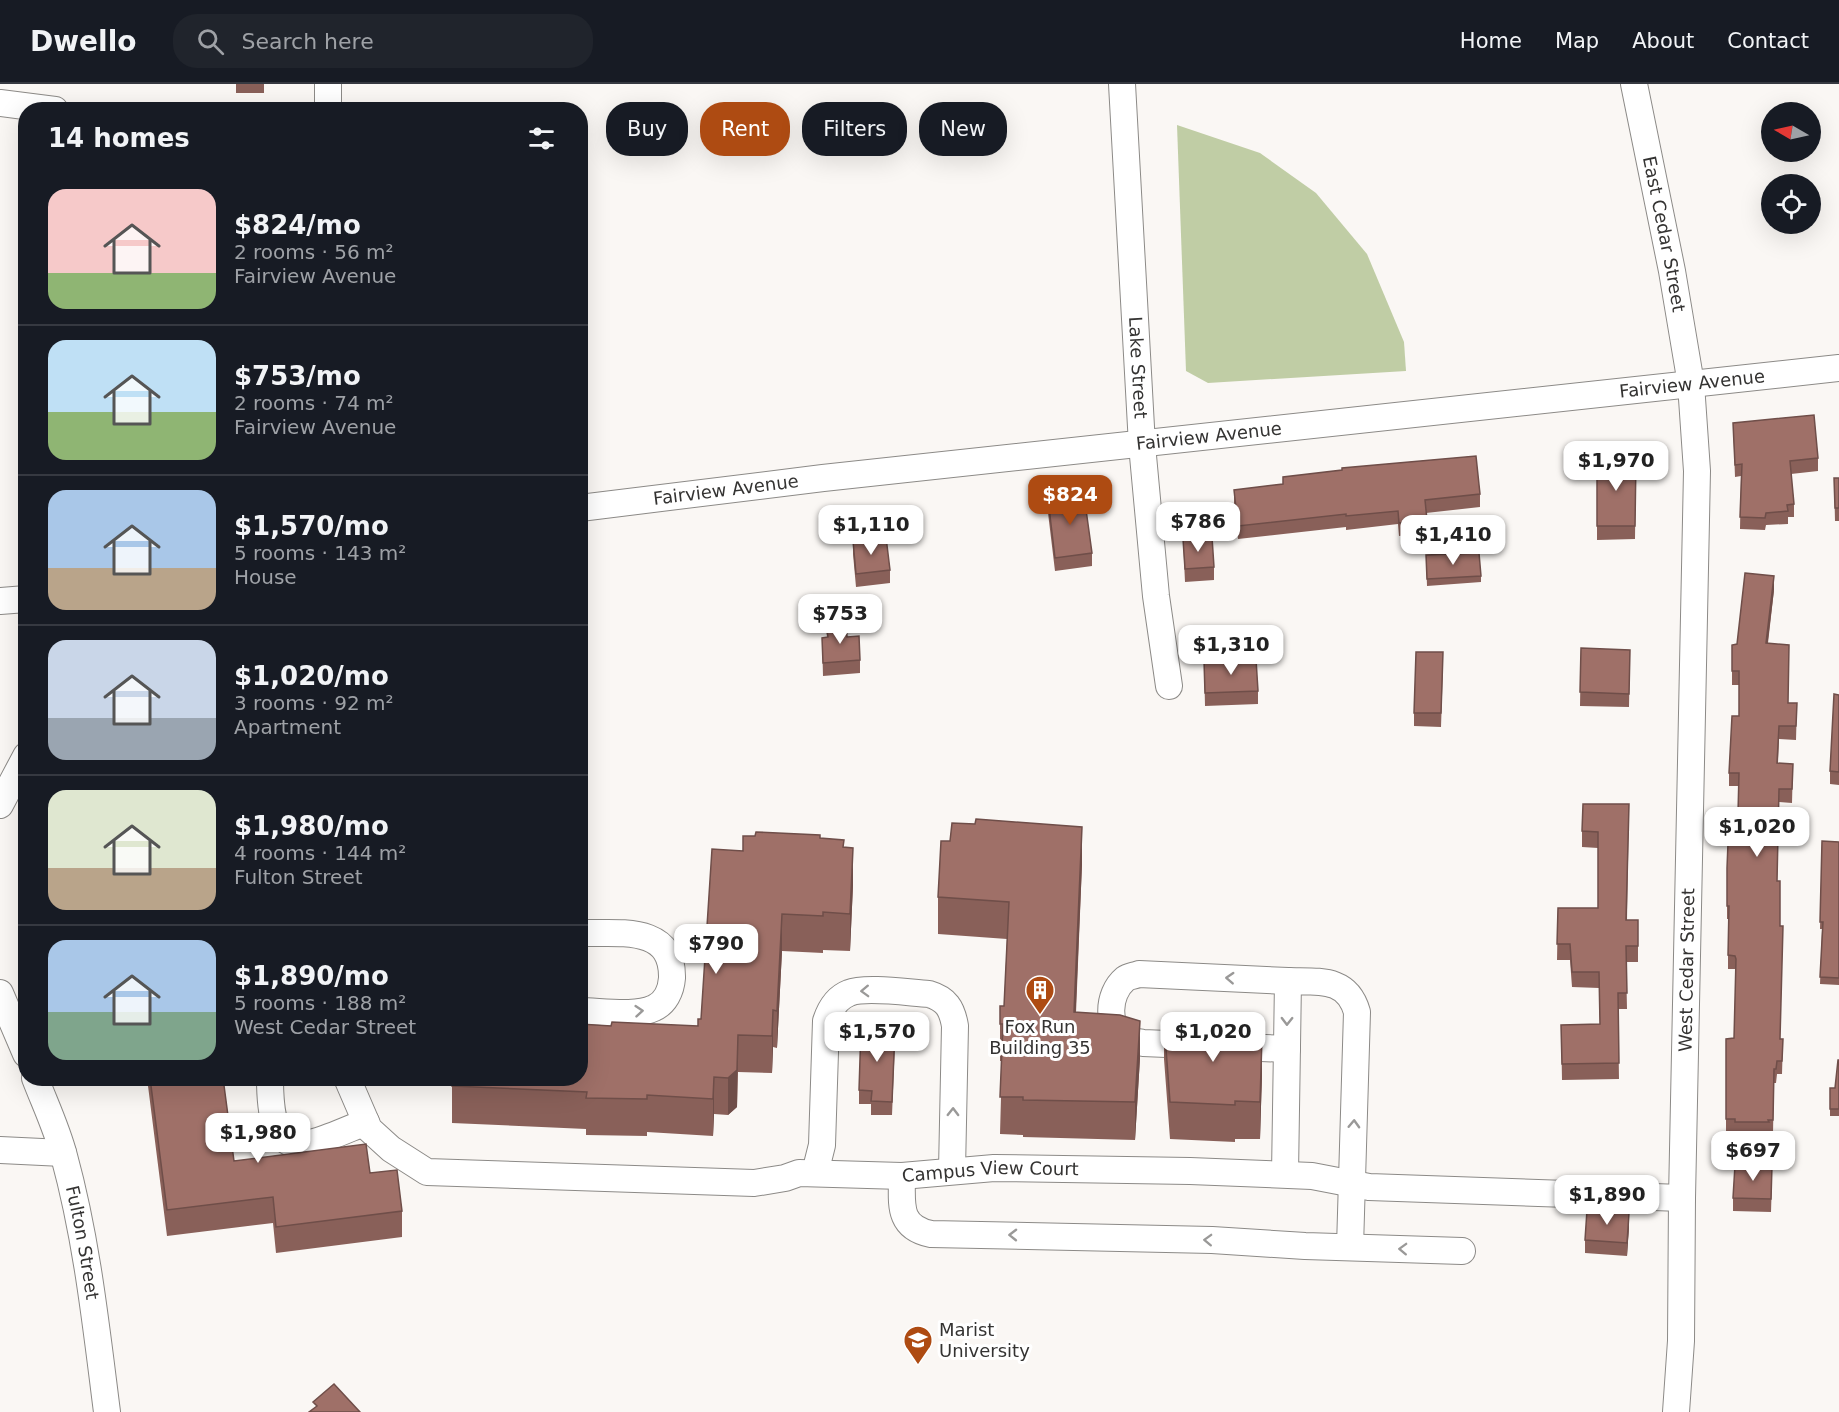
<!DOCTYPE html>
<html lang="en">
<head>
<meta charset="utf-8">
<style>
	body { margin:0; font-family:"DejaVu Sans",sans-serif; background:#20242c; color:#f1f3f6; height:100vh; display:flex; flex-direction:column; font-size:22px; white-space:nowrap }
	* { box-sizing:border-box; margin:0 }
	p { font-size:20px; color:#9ea1a6 }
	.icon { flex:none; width:33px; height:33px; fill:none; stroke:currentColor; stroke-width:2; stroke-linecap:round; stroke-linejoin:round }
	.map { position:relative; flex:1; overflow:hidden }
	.details { position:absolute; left:18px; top:18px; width:570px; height:984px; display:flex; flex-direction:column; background:#171b24; border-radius:24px; box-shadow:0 6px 24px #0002 }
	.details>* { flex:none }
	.hud { position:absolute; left:606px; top:18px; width:570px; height:54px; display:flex; gap:12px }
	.needle { width:39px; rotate:279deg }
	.fabs { position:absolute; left:1761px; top:18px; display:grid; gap:12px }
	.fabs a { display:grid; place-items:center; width:60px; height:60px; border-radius:50%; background:#171b24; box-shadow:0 6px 24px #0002; font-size:30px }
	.price { position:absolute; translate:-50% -51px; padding:0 14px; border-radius:12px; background:#fff; color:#222; font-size:20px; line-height:39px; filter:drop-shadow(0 2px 3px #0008) }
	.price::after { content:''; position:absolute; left:50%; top:36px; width:18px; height:14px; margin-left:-9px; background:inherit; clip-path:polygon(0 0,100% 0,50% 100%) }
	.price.active { background:#ae4b12; color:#fff }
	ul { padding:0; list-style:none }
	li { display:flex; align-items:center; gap:18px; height:150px; padding:0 30px }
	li+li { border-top:2px solid #363941 }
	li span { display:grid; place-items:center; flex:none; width:168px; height:120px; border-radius:18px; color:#555 }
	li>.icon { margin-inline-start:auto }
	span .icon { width:72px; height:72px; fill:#fffc; stroke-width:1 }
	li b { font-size:26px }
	h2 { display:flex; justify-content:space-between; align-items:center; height:72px; padding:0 30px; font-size:26px }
	.pill { padding:0 21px; border-radius:24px; background:#171b24; box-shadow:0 6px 24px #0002; font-size:21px; line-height:54px }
	.pill.active { background:#ae4b12; color:#fff }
	header { display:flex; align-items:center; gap:36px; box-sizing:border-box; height:84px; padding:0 30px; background:#171b24; border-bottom:2px solid #363941 }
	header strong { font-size:28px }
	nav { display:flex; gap:33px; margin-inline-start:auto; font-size:21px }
	.search { width:420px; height:54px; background:#20242c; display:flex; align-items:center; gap:15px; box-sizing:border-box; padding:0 21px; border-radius:24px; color:#9ea1a6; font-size:22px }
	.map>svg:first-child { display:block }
	.pitch { fill:#c0cda5 }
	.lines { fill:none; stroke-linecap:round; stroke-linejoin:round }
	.minor-casing { stroke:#8c8a87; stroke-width:28 }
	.minor { stroke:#fff; stroke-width:26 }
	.wall { fill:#896059 }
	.shaded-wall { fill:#6f4e49 }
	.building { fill:#9f7068; stroke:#6f4e49; stroke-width:1.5 }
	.oneway { stroke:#9a9998 }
	.labels { text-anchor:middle; stroke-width:6; stroke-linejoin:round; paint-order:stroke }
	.street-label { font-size:18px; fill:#343332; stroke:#fff }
	.poi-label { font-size:18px; fill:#343332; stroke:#fff }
</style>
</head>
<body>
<header>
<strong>Dwello</strong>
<div class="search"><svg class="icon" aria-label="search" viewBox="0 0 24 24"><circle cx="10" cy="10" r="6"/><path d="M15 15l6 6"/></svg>Search here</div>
<nav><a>Home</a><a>Map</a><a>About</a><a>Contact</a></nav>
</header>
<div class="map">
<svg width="1839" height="1328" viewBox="0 0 1839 1328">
	<rect width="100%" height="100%" fill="#faf7f4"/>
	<path class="pitch" d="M1177,41L1260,69L1316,109L1367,170L1404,258L1406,287L1208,299L1186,287Z"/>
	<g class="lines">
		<g class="minor-casing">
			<g id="minor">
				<path id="s1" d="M1122,0L1142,361L1156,512L1169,602"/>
				<path id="s2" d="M1634,0L1672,187L1691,300L1697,387L1682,1114L1681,1257L1676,1328"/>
				<path d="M0,19L55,26"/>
				<path d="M328,26V0"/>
				<path id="s3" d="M580,424L823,394L1839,284"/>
				<path d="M0,517L26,515"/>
				<path d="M0,721L26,672"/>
				<path d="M580,849C618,850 673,840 672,894C671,907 665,919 654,924C636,933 600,927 580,927"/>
				<path d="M0,909L26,970"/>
				<path d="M1287,965L1143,959C1139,958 1133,958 1129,956C1105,946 1107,910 1125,895C1129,892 1134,892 1139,890L1288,897"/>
				<path id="s4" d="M35,994C45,1020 57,1045 64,1072C87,1156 96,1242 107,1328"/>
				<path d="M270,994C270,1086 304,1063 366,1038"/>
				<path id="s5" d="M347,994L369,1045L391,1065L427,1088L754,1099L785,1094L799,1089L902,1092L994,1084L1190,1087L1312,1092L1369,1103L1682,1114"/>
				<path d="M0,1066L63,1069"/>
				<path d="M815,1089L822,1061L826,937C830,925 836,914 849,909C866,902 910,909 929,910C946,915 952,924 955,942L952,1086"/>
				<path d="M1285,1090L1288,897C1319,898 1347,893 1357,928L1350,1163"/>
				<path d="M902,1092C902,1119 897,1143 931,1150L1212,1156L1305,1162L1462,1167"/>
			</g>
		</g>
		<use href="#minor" class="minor"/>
	</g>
	<path class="wall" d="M236,0H264V9H236Z
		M1733,339L1818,374V387L1791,390L1794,420V433H1788V440L1766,441L1765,446L1740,445L1741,392L1735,393Z
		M1597,375H1636L1635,455L1597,456Z
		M1283,393L1480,410V423L1426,429L1427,449L1399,452L1398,440L1346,446V443L1238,455L1234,420V406L1283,400Z
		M1834,394H1839V437H1835Z
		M1048,415L1092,469V482L1055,487L1048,429Z
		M1183,455L1214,483V496L1185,498Z
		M853,457L890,486V499L856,503L853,470Z
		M1426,471L1481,492V498L1427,502Z
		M1774,506L1768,559L1788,619H1797L1796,656L1779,655L1778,679L1793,680L1792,719L1779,718L1777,797L1780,955H1783L1782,990H1777L1776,999H1774L1773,1049H1769V1051H1735V1049L1726,1048V955L1734,954L1736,888L1735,885H1728V835H1727V784L1736,734L1738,729V702H1729V689L1739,632V601H1732V561L1737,560Z
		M826,540L847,553L860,576V589L823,592L822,554H827Z
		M1581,564L1630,566L1629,623L1580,622Z
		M1204,577L1258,607V620L1205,622Z
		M1443,582L1441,643L1414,642V629Z
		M1839,611V701L1830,700V687Z
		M1629,720L1627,836H1638V878H1626L1627,925H1618L1619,995L1562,996L1561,941L1600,940L1599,904L1572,903L1570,876H1557L1558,824H1598V764L1582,763V747Z
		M820,754L844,763L853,801L850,867L823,866V869L782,867L777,964L773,963L772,989L738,988L737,1023L728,1031L714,1030L713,1052L647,1048V1052L586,1051V1045L452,1039V1002L611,942H698Z
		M1822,757L1839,758V901L1820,900L1822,845H1820Z
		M1082,780L1076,929L1140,974L1135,1056L1023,1053V1051L1000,1050L1002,977H1000V922H1004L1007,855L938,850V813Z
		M1164,938L1253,953L1262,990L1260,1055H1235V1058L1170,1055L1164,975Z
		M895,958L892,1031H871V1020H859V1006Z
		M1839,976V1032H1830V1004H1835Z
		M147,994H223L234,1077L370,1089L402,1127V1153L276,1169L273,1139L167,1152Z
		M1772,1095L1771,1128L1733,1127V1114Z
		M1629,1142L1627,1172L1585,1169V1156Z"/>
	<path class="shaded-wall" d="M1774,492V506L1766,572V559Z
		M1082,743V780L1074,966V928Z
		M853,764V801L850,867V830Z
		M782,830V867L777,964V927Z
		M773,926V963L772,989V952Z
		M1140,937V974L1135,1056V1018Z
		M738,951L737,1023L728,1031V994Z
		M1262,953V990L1260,1055V1018Z
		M714,993V1030L713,1052V1015Z
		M1629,1129V1142L1627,1172V1159Z"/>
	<path class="building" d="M1814,331L1818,374L1790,377L1794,420L1787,421L1788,427L1766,429L1765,434L1740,433L1742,380L1735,381L1733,339Z
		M1476,372L1480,410L1425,416L1427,436L1399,439L1398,427L1346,432V430L1238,442L1234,406L1283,400V393L1342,386V384Z
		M1597,375H1636L1635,442H1597Z
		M1834,394H1839V424H1835Z
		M1084,411L1092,469L1055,474L1048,415Z
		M886,453L890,486L856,490L853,457Z
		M1212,453L1214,483L1185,485L1183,455Z
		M1479,469L1481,492L1427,495L1426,471Z
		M1745,489L1774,492L1766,559L1789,561L1788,619H1797L1796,642H1779L1777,679L1793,680L1792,705H1779L1777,797H1780V842H1783L1780,955H1783L1782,977H1777L1776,985H1774L1773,1036H1768L1769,1038H1735V1035H1726V955L1734,954L1736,875L1735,872L1728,871L1729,822H1727V784L1729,734H1736V729H1738L1739,689H1729L1732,632H1739V587H1732V561L1737,560Z
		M846,538L847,553L859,552L860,576L823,579L822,554L828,553L826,540Z
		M1581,564L1630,566L1629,610L1580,608Z
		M1416,568H1443L1441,629H1414Z
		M1256,575L1258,607L1205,609L1204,577Z
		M1834,610L1839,611V688L1830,687Z
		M1583,720H1629L1626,836H1638V862H1626L1627,909H1618L1619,979L1562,980L1561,941L1600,940L1599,888H1572L1570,860H1557L1558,824H1598V748L1582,747Z
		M976,735L1082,743L1074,928L1120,931L1140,937L1135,1018L1023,1016V1013H1000L1003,940H1000V922H1004L1009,818L938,813L941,757H950L952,739L975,740Z
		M756,748L820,751V754L844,756L843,763L853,764L850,830L823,828V832L782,830L777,927L773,926L772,952L738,951L737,986L728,994L714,993L713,1015L647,1011V1015L586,1014L587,1008L452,1002V994H580V940L611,942L612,938L698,942V935H701L712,765L743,767V752H755Z
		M1822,757L1839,758V894L1820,893L1823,838H1820Z
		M1164,938L1253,942L1252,953H1262L1260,1018L1235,1017V1021L1170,1018Z
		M861,944L895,945L892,1018L871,1017L872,1007L859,1006Z
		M1838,976H1839V1025H1830V1004H1835Z
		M150,994H223L234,1077L366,1060L370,1089L397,1086L402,1127L276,1143L273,1113L167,1126Z
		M1735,1081L1772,1082L1771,1115L1733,1114Z
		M1587,1126L1629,1129L1627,1159L1585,1156Z
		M334,1300L360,1328H309L317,1322L313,1318Z"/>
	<defs><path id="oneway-chevron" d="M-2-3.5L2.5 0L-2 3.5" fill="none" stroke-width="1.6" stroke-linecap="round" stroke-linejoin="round" transform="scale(1.5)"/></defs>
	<g class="oneway">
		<use href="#oneway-chevron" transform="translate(1230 894) rotate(-177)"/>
		<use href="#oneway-chevron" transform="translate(865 907) rotate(178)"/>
		<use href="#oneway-chevron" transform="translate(639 927) rotate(-5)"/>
		<use href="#oneway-chevron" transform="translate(1287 937) rotate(91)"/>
		<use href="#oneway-chevron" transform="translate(953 1028) rotate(-89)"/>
		<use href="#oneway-chevron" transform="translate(1354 1040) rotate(-88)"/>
		<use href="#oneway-chevron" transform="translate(1013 1151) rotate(-179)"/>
		<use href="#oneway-chevron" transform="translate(1208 1156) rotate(-178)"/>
		<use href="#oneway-chevron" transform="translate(1403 1165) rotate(-178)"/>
	</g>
	<defs>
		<g id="building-pin" transform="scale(1.5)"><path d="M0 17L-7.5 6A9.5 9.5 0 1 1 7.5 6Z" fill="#ae4b12" stroke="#fff"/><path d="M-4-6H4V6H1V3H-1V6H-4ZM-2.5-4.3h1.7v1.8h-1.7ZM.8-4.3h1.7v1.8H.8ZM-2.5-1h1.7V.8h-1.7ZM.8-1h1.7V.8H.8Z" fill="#fff"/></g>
		<g id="university-pin" transform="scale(1.5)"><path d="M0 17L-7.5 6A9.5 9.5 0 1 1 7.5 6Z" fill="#ae4b12" stroke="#fff"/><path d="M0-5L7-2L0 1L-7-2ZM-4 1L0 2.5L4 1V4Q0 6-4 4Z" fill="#fff"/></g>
	</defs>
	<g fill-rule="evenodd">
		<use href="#building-pin" x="1040" y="906"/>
		<use href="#university-pin" x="918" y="1256"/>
	</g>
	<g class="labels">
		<g class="street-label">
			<text dy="6" stroke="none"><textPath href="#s2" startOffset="153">East Cedar Street</textPath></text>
			<text dy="6" stroke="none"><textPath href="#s1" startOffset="284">Lake Street</textPath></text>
			<text dy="6" stroke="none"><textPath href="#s3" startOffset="1119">Fairview Avenue</textPath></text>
			<text dy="6" stroke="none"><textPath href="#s3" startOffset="633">Fairview Avenue</textPath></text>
			<text dy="6" stroke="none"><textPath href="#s3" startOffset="147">Fairview Avenue</textPath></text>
			<text transform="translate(1687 886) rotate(-89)" y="6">West Cedar Street</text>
			<text dy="6" stroke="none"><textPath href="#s5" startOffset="693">Campus View Court</textPath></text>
			<text dy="6" stroke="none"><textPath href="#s4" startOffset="172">Fulton Street</textPath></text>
		</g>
		<g class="poi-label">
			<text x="1040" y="949">Fox Run<tspan x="1040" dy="21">Building 35</tspan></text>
			<text x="939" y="1252" text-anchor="start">Marist<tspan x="939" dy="21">University</tspan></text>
		</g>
	</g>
</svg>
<div class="fabs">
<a><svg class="needle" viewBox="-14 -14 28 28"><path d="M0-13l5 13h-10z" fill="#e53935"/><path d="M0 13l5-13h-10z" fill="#9ea1a6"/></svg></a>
<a><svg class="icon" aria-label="locate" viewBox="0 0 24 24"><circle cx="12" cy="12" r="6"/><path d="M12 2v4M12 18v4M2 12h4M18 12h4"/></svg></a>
</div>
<b class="price" style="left:1616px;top:408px">$1,970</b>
<b class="price active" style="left:1070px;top:442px">$824</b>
<b class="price" style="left:1198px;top:469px">$786</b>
<b class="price" style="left:871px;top:472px">$1,110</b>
<b class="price" style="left:1453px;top:482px">$1,410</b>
<b class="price" style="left:840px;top:561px">$753</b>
<b class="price" style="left:1231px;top:592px">$1,310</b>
<b class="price" style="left:1757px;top:774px">$1,020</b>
<b class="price" style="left:716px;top:891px">$790</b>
<b class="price" style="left:877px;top:979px">$1,570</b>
<b class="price" style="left:1213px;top:979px">$1,020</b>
<b class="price" style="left:258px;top:1080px">$1,980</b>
<b class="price" style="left:1753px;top:1098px">$697</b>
<b class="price" style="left:1607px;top:1142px">$1,890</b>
<div class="hud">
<a class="pill">Buy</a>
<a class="pill active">Rent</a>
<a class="pill">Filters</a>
<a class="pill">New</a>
</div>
<section class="details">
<h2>14 homes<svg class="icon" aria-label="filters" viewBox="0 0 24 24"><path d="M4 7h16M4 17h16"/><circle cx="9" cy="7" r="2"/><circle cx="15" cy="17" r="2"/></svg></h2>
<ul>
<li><span style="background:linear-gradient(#f6c9c9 70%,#8fb573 0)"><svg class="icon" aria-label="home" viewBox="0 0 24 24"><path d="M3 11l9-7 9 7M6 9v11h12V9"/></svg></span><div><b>$824/mo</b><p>2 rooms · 56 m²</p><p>Fairview Avenue</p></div></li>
<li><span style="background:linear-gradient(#bfe0f5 60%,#8fb573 0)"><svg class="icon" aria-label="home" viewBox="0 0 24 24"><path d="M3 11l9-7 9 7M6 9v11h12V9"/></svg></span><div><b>$753/mo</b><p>2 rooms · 74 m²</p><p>Fairview Avenue</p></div></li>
<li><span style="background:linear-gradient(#a9c7e8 65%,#b9a48a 0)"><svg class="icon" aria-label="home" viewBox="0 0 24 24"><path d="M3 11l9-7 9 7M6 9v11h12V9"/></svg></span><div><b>$1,570/mo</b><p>5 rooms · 143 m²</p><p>House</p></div></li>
<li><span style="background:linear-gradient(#c9d6e8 65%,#9aa5b1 0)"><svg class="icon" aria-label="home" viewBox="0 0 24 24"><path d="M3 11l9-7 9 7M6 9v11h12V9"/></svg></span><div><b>$1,020/mo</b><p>3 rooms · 92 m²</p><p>Apartment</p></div></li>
<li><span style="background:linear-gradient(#dfe7d0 65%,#b9a48a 0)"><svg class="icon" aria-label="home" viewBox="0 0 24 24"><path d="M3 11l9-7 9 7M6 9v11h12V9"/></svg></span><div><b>$1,980/mo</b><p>4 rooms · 144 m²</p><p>Fulton Street</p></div></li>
<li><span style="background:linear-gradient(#a9c7e8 60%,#7fa58c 0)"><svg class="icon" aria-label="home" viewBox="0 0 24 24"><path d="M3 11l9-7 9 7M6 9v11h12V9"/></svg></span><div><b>$1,890/mo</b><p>5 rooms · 188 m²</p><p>West Cedar Street</p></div></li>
</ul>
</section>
</div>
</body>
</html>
